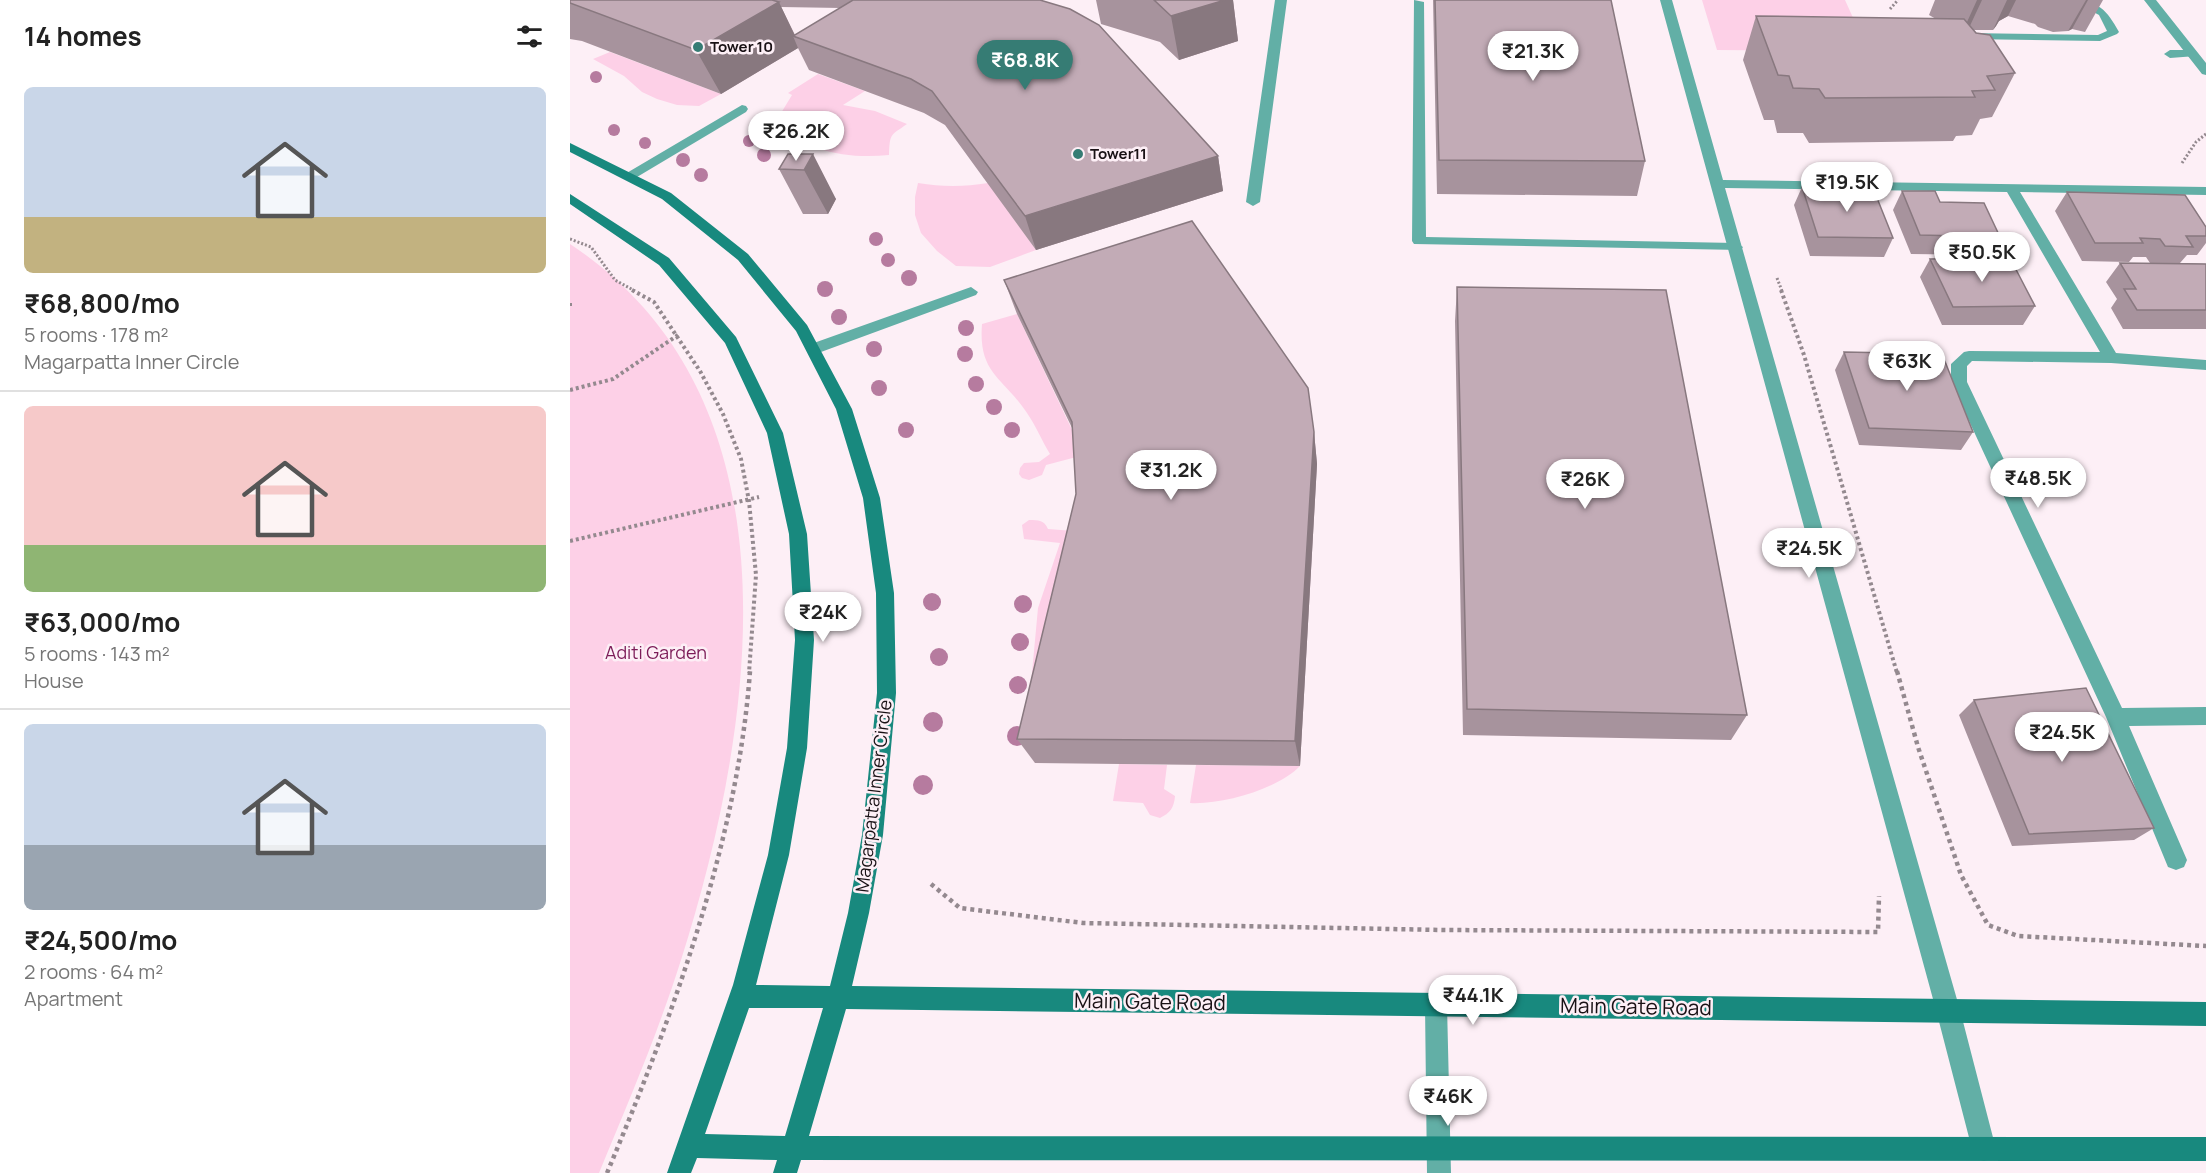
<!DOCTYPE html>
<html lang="en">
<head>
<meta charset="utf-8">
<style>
	body { margin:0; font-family:Manrope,sans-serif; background:#f2f2f2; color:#222; height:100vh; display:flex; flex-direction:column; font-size:22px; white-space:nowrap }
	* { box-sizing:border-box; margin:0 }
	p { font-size:20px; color:#767676 }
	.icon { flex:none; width:33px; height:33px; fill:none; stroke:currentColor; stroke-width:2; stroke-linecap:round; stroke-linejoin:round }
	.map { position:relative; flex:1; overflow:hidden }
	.details { display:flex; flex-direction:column; background:#fff; width:570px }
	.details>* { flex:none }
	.price { position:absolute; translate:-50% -51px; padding:0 14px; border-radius:21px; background:#fff; color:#222; font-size:20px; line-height:39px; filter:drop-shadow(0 2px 3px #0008) }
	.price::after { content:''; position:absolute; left:50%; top:36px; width:18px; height:14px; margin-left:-9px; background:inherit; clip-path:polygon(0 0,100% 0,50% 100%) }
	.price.on { background:#367c74; color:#fff }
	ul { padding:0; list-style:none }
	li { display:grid; align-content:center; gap:12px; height:318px; padding:0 24px }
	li+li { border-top:2px solid #e0e0e0 }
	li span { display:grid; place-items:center; height:186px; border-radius:9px; color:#555 }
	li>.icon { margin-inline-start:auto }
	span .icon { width:108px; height:108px; fill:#fffc; stroke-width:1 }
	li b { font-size:26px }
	h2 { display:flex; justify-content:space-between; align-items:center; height:72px; padding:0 24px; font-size:26px }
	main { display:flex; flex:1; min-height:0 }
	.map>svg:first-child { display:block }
	.green { fill:#fdd0e7 }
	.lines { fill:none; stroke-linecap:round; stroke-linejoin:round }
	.path-far2 { stroke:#94898f; stroke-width:3; stroke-dasharray:2 2; stroke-linecap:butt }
	.path-far1 { stroke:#94898f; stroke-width:4; stroke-dasharray:3 3; stroke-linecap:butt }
	.path { stroke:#94898f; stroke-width:4.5; stroke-dasharray:4 4; stroke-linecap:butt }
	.lane { fill:#62afa6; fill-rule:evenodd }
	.street { fill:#62afa6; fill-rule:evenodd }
	.secondary { fill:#18897e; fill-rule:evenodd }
	.tree { fill:#b67b9f }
	.wall { fill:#a7939d; fill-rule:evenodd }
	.shaded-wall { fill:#88787f }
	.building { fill:#c2abb6; stroke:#88787f; stroke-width:1.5 }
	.poi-dot { fill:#367c74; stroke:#fdeff6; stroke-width:2 }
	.labels { text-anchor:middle; stroke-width:5; stroke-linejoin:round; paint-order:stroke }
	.far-poi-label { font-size:15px; font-weight:bold; fill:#191115; stroke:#fdeff6; text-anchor:start }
	.park-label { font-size:18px; fill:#7c1c58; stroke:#fdeff6 }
	.street-label { font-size:18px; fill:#191115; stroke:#fdeff6 }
	.near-street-label { font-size:21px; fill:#191115; stroke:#fdeff6 }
</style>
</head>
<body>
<main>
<section class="details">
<h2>14 homes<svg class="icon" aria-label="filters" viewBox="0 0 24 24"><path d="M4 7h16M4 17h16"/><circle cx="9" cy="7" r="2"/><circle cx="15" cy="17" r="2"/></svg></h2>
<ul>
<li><span style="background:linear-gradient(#c9d6e8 70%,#c2b280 0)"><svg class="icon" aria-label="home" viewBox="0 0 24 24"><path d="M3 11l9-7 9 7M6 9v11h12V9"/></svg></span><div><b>₹68,800/mo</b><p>5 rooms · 178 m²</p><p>Magarpatta Inner Circle</p></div></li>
<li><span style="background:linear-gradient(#f6c9c9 75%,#8fb573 0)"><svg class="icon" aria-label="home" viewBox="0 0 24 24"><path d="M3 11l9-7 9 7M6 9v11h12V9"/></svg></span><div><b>₹63,000/mo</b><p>5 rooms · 143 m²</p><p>House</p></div></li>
<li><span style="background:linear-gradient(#c9d6e8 65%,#9aa5b1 0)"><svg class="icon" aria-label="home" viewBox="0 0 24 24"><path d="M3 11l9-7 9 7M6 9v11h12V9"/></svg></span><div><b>₹24,500/mo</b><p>2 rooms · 64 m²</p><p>Apartment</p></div></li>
</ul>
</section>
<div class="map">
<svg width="1636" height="1173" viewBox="0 0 1636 1173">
	<rect width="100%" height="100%" fill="#fdeff6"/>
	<path class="green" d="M1132,0H1275L1298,51L1147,50Z
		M40,52L151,94L129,106L107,105L87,99L72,92L54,76L23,59Z
		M248,74L295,91L273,105L305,111L337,124C320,136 320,133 319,155C280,159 231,153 208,118L222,95L218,93Z
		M348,183C372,187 394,187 418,183L466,250L420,267L386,266L367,251L351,233L345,215V197Z
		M0,244C238,401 184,730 111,960C88,1033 58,1103 29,1173H0Z
		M447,314L514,455L476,465L472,475L459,480L452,478L449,474L450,468L454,463L469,462L480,454C472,441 466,426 457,413C433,377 408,374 412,324Z
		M459,520C469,520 474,520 478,529L517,532L464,763L460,694L468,608L490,543L454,539L452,525Z
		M549,764L597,765L594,789L605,796C604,808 600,813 590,818L580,815L573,803L543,801Z
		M626,765L730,766C708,789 652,805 620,803Z"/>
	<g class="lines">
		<path class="path-far2" d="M1320,9L1328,0
			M1612,163L1626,142L1636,134
			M0,239L21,247L45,280L65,291
			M1207,278L1212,291"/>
		<path class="path-far1" d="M62,290L84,302L130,371L153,414L171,459L179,501L186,575L179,673
			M1211,290L1234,355L1327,673
			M0,303V307
			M0,390L43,379L108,335
			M0,541L189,497"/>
		<path class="path" d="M1327,671L1348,747L1391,875L1418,925L1448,936L1636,946
			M361,884L390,908L513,923L872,930L1308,932L1309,896
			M37,1173C102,1018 168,840 180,671"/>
		<path class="lane" d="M705,0H717L690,202L683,206L676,202Z
			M844,0L854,2L856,237L1166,243L1173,247L1171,250L844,244L842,241Z
			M1501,0C1528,0 1537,10 1549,32L1547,34L1530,41L1396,39L1390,36L1396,33L1528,35L1537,31L1529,15Z
			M1622,50L1628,54L1626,56L1600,58L1594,54L1600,50Z
			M172,105L176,106L178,109L176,112L67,177H57L55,174Z
			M401,287L408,292L406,295L251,352L246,353L238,348L241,344Z"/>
		<path class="street" d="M1090,0H1102L1153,180L1636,187V195L1450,192L1546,353L1636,360V370L1541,363L1402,361L1397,366V382L1552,708L1636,707V725L1559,726L1617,860L1614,867L1606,870L1598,867L1536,717L1381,382V364L1394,352L1399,351L1530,352L1437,192L1155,188L1390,1010L1426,1149L1423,1158L1414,1161L1405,1158L1402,1149L1366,1010Z
			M1574,0H1586L1636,63V75L1632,74Z
			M866,994L874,997L877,1005L881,1173H857L855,1005L858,997Z"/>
		<path class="secondary" d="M0,143L101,193L178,254L237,325L282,409L310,498L324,593L326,693L313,835L299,913L282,986L1636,1002V1026L276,1009L239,1136L1636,1137V1161L231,1160L227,1173H203L207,1160L127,1158L121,1173H97L163,985L198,855L217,748L225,640L219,534L197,433L155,343L89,265L0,204V194L99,258L166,337L213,433L237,534L244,640L237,748L219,855L186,985L260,986L278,913L292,835L307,693L306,593L293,498L266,409L226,331L168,260L92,199L0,152ZM179,1008H253L215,1136L135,1134Z"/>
	</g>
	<g class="tree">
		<circle cx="26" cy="77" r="6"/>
		<circle cx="44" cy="130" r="6"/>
		<circle cx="179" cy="141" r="6"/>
		<circle cx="75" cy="143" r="6"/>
		<circle cx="194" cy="155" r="7"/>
		<circle cx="113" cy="160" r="7"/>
		<circle cx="131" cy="175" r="7"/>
		<circle cx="306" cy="239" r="7"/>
		<circle cx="318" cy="260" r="7"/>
		<circle cx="339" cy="278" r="8"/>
		<circle cx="255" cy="289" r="8"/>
		<circle cx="269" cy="317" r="8"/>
		<circle cx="396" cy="328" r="8"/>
		<circle cx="304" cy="349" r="8"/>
		<circle cx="395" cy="354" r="8"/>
		<circle cx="406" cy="384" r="8"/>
		<circle cx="309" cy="388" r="8"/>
		<circle cx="424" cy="407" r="8"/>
		<circle cx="336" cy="430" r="8"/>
		<circle cx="442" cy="430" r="8"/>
		<circle cx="362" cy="602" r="9"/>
		<circle cx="453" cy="604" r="9"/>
		<circle cx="450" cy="642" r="9"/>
		<circle cx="369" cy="657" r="9"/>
		<circle cx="448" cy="685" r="9"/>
		<circle cx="363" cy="722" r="10"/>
		<circle cx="447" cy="736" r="10"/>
		<circle cx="353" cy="785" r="10"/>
	</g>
	<path class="wall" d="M0,0H470L648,156L653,191L466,250L375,125L354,113L239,70L228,48L151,94L12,41L0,39ZM211,7L271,8L225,35Z
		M526,0H663L668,41L609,60L590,42L531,24Z
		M863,0H1041L1075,161L1067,196L867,194Z
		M1365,0H1533L1515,32L1502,29L1498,31L1483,32L1468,27L1465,24L1438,16L1429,21L1426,26L1423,30H1404L1445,73L1422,117L1410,119L1402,135L1386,136L1383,141L1239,143L1233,133H1207L1204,120H1194L1173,60L1186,16L1366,19L1359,15Z
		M218,154L266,199L258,214H233L209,169Z
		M1232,187L1323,238L1314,257L1240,256L1224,205Z
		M1332,191L1370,202L1430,237L1419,255L1341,254L1323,210Z
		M1497,192L1636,227V243L1627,255H1617L1610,263L1636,264V329H1553L1541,308L1547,299L1536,282L1550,263H1580L1576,257H1563L1559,262L1512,261L1485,211Z
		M1360,259L1465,306L1453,325H1372L1350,277Z
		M434,280L744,432L747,464L730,766L465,763L447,739L506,494L503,430L447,314Z
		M887,287L1177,715L1161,740L893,735L885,321Z
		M1274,352L1403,432L1391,450L1289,445L1265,370Z
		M1404,700L1584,828L1564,840L1442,846L1389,715Z"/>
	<path class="shaded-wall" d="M655,0H663L668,41L609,60L601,16Z
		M1407,0H1412L1398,30L1392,33Z
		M1437,0H1446L1438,16L1429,21L1426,26L1423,30Z
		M1516,0H1518L1502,29L1498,31Z
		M209,2L226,38L223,36L228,48L151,94L126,50Z
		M243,154L266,199L258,214L234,170Z
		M648,156L653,191L466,250L455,216Z
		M744,432L747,464L730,766L725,741Z"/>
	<path class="building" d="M0,0H202L209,2L126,50L0,3Z
		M283,0H470L500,9L529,25L648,156L455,216L362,91L341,79L223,36Z
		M584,0H655L601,16Z
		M865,0H1041L1075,161L869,160Z
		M1186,16L1394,19L1406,33L1420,35L1445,73L1417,76L1425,90L1402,91L1405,97L1255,98L1249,89L1223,88L1219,76L1208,75Z
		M218,154H243L234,170L209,169Z
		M1232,187L1303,188L1323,238L1248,237Z
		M1332,191H1365L1370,202L1414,203L1430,237L1350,235Z
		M1497,192L1615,195L1636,227V236H1616L1623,247L1595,246L1590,239L1570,238L1573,243H1525Z
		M622,221L738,388L744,432L725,741L447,739L506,494L502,422L434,280Z
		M1440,258L1465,306L1383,307L1360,259Z
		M1550,263L1636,264V310H1567L1554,289H1566Z
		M887,287L1096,290L1177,715L897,709Z
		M1274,352L1372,354L1403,432L1299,428Z
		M1516,688L1584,828L1459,834L1404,700Z"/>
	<g class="poi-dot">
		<circle cx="128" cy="47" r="6"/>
		<circle cx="508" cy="154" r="6"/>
	</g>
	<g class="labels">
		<g class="far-poi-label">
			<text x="140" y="52">Tower 10</text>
			<text x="520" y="159">Tower11</text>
		</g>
		<g class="park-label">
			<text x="86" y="659">Aditi Garden</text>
		</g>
		<g class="street-label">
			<text transform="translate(304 796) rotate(-83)" y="6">Magarpatta Inner Circle</text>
		</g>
		<g class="near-street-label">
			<text transform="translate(580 1002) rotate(1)" y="7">Main Gate Road</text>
			<text transform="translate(1066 1007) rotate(1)" y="7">Main Gate Road</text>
		</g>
	</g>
</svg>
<b class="price" style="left:963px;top:82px">₹21.3K</b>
<b class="price on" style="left:455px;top:91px">₹68.8K</b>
<b class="price" style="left:226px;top:162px">₹26.2K</b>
<b class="price" style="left:1277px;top:213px">₹19.5K</b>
<b class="price" style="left:1412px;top:283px">₹50.5K</b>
<b class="price" style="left:1337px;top:392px">₹63K</b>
<b class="price" style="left:601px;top:501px">₹31.2K</b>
<b class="price" style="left:1468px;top:509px">₹48.5K</b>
<b class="price" style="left:1015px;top:510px">₹26K</b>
<b class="price" style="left:1239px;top:579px">₹24.5K</b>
<b class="price" style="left:253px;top:643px">₹24K</b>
<b class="price" style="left:1492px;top:763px">₹24.5K</b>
<b class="price" style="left:903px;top:1026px">₹44.1K</b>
<b class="price" style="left:878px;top:1127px">₹46K</b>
</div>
</main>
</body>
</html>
